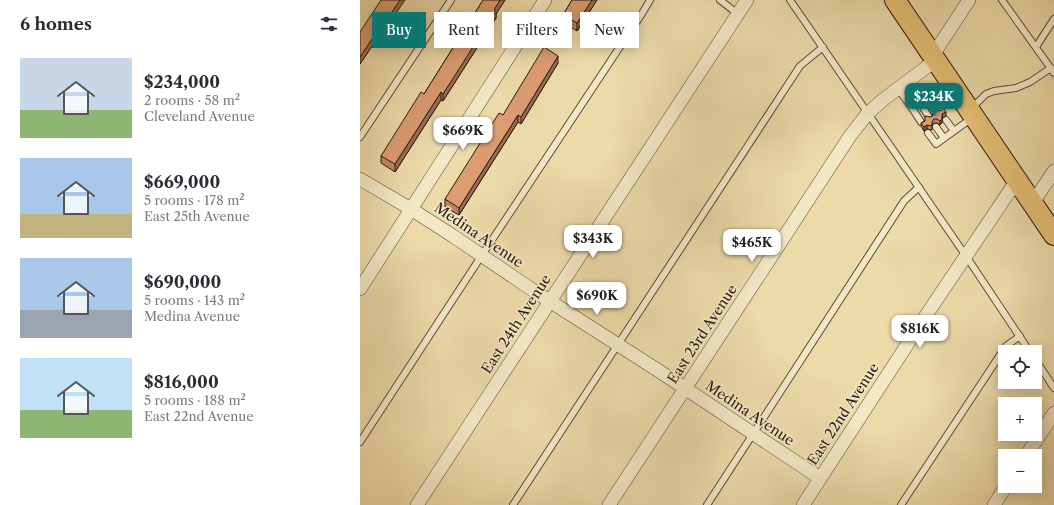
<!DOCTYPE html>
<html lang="en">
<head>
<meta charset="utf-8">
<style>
	body { margin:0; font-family:"Libre Caslon Text",serif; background:#f2f2f3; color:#2b2b33; height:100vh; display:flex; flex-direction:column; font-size:15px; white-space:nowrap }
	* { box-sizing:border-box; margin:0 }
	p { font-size:13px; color:#7c7c81 }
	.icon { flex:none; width:22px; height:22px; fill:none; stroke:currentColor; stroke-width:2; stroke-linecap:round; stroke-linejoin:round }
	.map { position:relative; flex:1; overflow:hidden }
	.panel { display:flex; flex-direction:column; background:#fff; width:360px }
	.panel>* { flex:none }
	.top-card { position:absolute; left:12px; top:12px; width:380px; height:36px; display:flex; gap:8px }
	.buttons { position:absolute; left:638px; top:345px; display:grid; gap:8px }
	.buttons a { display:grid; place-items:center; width:44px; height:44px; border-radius:0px; background:#fff; box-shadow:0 2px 10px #0003; font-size:20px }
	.price { position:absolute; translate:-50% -34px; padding:0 9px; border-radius:8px; background:#fff; color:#222; font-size:13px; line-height:26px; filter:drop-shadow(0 1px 2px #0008) }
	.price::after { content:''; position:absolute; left:50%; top:24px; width:12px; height:9px; margin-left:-6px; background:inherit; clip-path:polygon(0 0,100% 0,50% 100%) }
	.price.selected { background:#0f766e; color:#fff }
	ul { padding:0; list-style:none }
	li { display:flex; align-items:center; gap:12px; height:100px; padding:0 20px }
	li span { display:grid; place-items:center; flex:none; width:112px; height:80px; border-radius:0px; color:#555 }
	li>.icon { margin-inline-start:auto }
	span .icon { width:48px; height:48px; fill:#fffc; stroke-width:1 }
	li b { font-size:17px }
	h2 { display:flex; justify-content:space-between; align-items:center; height:48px; padding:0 20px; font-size:17px }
	.chip { padding:0 14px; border-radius:0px; background:#fff; box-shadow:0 2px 10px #0003; font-size:14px; line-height:36px }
	.chip.selected { background:#0f766e; color:#fff }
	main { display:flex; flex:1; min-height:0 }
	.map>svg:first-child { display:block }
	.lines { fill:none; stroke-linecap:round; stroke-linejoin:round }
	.lane-casing { stroke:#5b4a36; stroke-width:8 }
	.street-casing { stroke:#5b4a36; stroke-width:14 }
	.primary-casing { stroke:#2b1a10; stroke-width:22 }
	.lane { stroke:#f3e7c6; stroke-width:6 }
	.street { stroke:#f3e7c6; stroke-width:13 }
	.primary { stroke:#e6bd74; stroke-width:20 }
	.wall { fill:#bd8662; stroke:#2b1a10 }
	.shaded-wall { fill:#9a6d50; stroke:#2b1a10 }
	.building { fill:#dc9c72; stroke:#2b1a10 }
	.labels { text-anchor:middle; stroke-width:3; stroke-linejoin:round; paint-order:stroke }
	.street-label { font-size:14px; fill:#2b1a10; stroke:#f3e7c6 }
</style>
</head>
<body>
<main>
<section class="panel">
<h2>6 homes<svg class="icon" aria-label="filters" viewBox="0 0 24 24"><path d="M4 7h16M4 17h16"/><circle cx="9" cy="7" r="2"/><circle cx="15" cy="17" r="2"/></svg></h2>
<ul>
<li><span style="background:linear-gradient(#c9d6e8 65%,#8fb573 0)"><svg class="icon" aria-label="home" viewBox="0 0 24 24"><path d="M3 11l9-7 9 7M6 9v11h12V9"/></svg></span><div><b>$234,000</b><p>2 rooms · 58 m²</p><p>Cleveland Avenue</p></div></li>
<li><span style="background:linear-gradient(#a9c7e8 70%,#c2b280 0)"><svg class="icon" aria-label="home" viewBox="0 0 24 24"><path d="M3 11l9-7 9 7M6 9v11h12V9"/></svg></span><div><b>$669,000</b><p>5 rooms · 178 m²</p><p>East 25th Avenue</p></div></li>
<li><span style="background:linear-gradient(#a9c7e8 65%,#9aa5b1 0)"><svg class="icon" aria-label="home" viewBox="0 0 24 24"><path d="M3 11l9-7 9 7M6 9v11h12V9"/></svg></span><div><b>$690,000</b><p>5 rooms · 143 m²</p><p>Medina Avenue</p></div></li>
<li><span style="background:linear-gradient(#bfe0f5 65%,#8fb573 0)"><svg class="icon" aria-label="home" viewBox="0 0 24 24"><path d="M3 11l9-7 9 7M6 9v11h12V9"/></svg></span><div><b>$816,000</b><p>5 rooms · 188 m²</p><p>East 22nd Avenue</p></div></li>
</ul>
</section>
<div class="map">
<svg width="694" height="505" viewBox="0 0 694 505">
	<rect width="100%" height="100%" fill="#ecdaa8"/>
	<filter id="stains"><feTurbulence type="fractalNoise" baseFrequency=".005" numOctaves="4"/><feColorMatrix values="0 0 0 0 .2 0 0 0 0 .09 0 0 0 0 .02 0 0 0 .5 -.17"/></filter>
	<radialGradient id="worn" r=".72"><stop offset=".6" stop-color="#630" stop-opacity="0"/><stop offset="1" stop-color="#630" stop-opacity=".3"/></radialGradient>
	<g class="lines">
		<g class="lane-casing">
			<path id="lane" d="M360,0L378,14
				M430,0L606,256L670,352
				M642,0L694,73
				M676,47L694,19
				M538,89L552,108L588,83
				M569,96L579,110
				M560,103L569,117
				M552,108L561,122
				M612,108L626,94L634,91L656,88L670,82L691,68
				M586,120L594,131
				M576,127L584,138
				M568,133L576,144L612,118
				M0,137L91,0
				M675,359L694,388
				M0,442L122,255L283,12L290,0
				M153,505L440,66L463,47
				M347,505L544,201L559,187
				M541,505L646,346L660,336"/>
		</g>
		<g class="street-casing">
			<path id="street" d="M573,55L609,0
				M0,179L51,209L93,236L174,291L299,371L460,478
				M672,202L676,198L694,171
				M0,289L185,0
				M666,456L694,413
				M57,505L387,0
				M249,505L490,136L508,113L524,99L576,60
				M443,505L569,311L657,180
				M634,505L646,486"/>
		</g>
		<g class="primary-casing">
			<path id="primary" d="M535,0L694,235"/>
		</g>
		<use href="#lane" class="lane"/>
		<use href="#street" class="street"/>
		<use href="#primary" class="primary"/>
	</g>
	<path class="wall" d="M21,0L35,16L17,41L16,40L0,64Z
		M123,0H145L136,14V18L83,101L81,100L35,172L21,163V156L64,94Z
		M212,0H237L217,31L203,22V15Z
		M198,63L161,124L158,122L99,215L85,207V199Z
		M573,111L586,116L582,118V123L580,125L577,123H574L572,125V130L567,129L564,131L561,126V123L571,117L573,115Z"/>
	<path class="shaded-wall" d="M40,0H45L17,41V34Z
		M140,0H145L136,14V18L83,101V94Z
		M232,0H237L217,31V23Z
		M16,33V40L0,64V57Z
		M198,56V63L161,124V117Z
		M81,92V100L35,172V164Z
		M586,112V116L582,118V114Z
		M158,115V122L99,215V208Z
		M582,119V123L580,125V121Z
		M567,125V129L564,131V127Z"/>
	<path class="building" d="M21,0H40L17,34L16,33L0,57V32Z
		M123,0H140L134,10L136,11L83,94L81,92L35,164L21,156L61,92L64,94Z
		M212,0H232L217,23L203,15Z
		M184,47L198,56L161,117L158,115L99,208L85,199L139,113L143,115Z
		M583,108L586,112L582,114V119L580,121L577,119H574L572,122V126L567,125L564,127L561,123L565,121V116L571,117L573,115V111L575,109L580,111Z"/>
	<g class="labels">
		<g class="street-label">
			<text transform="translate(119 235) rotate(34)" y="5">Medina Avenue</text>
			<text transform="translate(156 324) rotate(-57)" y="5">East 24th Avenue</text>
			<text transform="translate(342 334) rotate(-57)" y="5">East 23rd Avenue</text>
			<text transform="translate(390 413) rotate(34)" y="5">Medina Avenue</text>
			<text transform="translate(483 414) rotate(-57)" y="5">East 22nd Avenue</text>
		</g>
	</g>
	<rect width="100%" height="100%" filter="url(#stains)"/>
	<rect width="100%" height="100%" fill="url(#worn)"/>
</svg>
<div class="buttons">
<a><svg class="icon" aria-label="locate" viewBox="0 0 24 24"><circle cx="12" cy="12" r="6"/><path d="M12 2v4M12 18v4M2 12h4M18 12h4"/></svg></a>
<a>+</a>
<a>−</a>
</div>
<b class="price selected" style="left:574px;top:117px">$234K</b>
<b class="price" style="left:103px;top:151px">$669K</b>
<b class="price" style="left:233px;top:259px">$343K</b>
<b class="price" style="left:392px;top:263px">$465K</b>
<b class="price" style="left:237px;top:316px">$690K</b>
<b class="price" style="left:560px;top:349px">$816K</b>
<div class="top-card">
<a class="chip selected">Buy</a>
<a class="chip">Rent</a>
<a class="chip">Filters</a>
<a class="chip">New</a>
</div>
</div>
</main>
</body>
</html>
